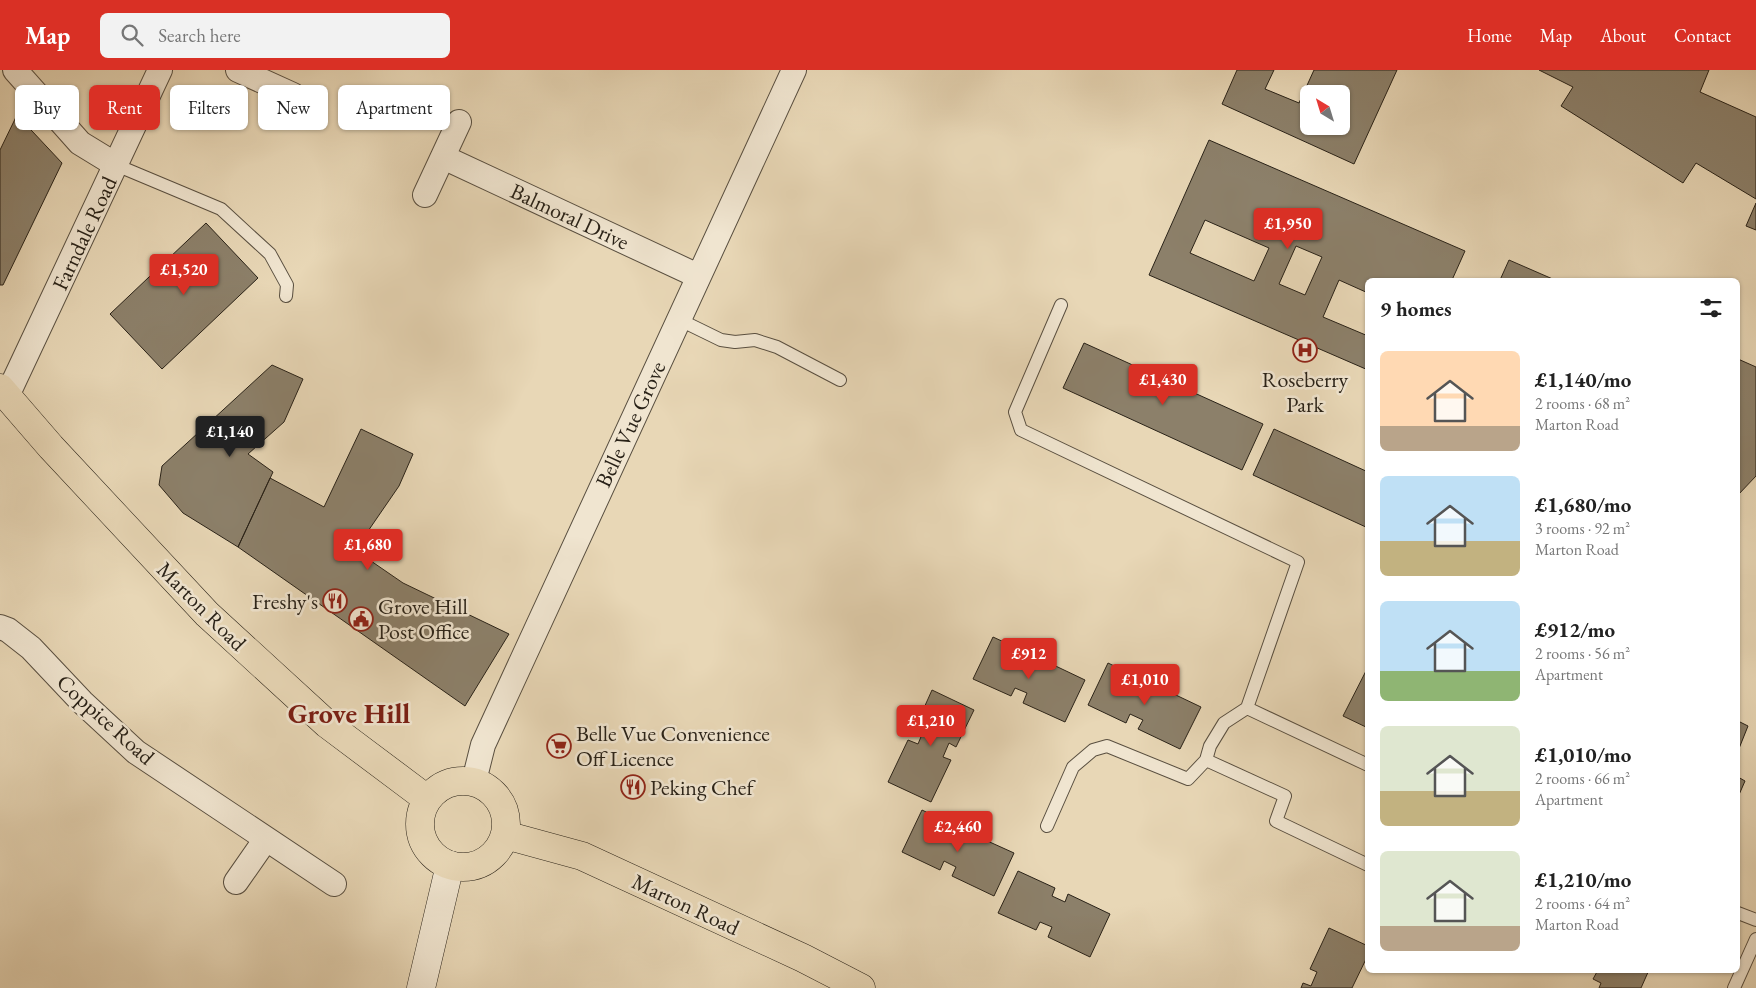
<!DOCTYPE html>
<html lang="en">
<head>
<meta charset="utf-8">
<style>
	body { margin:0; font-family:"EB Garamond",serif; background:#f2f2f2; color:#222; height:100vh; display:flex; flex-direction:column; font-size:19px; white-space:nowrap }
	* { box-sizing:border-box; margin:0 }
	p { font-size:16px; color:#767676 }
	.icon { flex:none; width:28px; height:28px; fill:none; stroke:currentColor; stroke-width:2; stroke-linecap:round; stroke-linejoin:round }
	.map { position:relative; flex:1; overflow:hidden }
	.details { position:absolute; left:1365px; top:208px; width:375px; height:695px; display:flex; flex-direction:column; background:#fff; border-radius:8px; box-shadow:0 1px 4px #0004 }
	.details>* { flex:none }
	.hud { position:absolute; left:15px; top:15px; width:475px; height:45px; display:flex; gap:10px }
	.needle { width:32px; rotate:322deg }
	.controls { position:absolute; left:1300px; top:15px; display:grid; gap:10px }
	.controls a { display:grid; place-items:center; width:50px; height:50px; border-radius:8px; background:#fff; box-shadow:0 1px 4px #0004; font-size:25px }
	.price { position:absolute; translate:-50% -42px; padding:0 11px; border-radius:5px; background:#d93025; color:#fff; font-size:16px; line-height:32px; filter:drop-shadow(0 1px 2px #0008) }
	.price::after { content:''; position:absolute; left:50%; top:30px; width:15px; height:11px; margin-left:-8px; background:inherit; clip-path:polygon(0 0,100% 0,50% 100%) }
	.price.on { background:#222; color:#fff }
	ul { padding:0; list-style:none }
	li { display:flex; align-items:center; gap:15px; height:125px; padding:0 15px }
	li span { display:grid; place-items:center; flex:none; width:140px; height:100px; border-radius:8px; color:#555 }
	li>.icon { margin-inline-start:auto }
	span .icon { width:60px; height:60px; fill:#fffc; stroke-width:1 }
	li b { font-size:21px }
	h2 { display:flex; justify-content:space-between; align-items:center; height:60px; padding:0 15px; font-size:21px }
	.chip { padding:0 18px; border-radius:8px; background:#fff; box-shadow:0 1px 4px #0004; font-size:18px; line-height:45px }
	.chip.on { background:#d93025; color:#fff }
	header { display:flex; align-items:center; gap:30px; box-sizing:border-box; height:70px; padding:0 25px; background:#d93025; color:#fff }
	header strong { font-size:24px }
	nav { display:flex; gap:28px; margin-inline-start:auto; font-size:18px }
	.search { width:350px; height:45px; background:#f2f2f2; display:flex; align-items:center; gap:12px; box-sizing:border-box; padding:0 18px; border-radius:8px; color:#767676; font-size:19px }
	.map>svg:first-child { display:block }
	.building { fill:#8c806a; stroke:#292218; fill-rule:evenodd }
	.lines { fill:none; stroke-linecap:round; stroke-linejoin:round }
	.lane-casing { stroke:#594f40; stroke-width:14 }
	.street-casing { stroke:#594f40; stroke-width:26 }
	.secondary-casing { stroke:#292218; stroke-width:29 }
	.primary-casing { stroke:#292218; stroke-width:29 }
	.lane { stroke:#f0e5d0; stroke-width:12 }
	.street { stroke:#f0e5d0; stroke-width:24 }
	.secondary { stroke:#f0e5d0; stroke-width:28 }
	.primary { stroke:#e8d7b6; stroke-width:28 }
	.labels { text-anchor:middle; stroke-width:5; stroke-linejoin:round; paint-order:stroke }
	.street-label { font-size:22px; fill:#292218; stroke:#f0e5d0 }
	.poi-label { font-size:22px; fill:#292218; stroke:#f0e5d0; text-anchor:start }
	.district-label { font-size:28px; font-weight:bold; fill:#7a1f14; stroke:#f0e5d0 }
</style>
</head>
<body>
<header>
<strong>Map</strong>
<div class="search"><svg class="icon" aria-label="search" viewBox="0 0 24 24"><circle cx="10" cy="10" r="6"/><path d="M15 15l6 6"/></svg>Search here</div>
<nav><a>Home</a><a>Map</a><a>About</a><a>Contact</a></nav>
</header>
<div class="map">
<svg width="1756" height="918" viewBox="0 0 1756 918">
	<rect width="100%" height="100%" fill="#e8d7b6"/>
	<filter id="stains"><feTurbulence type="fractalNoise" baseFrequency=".004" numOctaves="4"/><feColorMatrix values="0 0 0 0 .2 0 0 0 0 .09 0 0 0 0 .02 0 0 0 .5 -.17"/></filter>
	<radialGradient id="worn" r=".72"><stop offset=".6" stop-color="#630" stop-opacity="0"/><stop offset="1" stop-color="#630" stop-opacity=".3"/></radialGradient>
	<path class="building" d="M1237,0H1274L1265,19L1299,33L1314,0H1397L1354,94L1222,34ZM1309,24H1341V56H1309Z
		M1539,0H1709L1700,22L1756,47V129L1696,93L1683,113L1561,36L1573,17Z
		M17,45L62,93L3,215H0V80Z
		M1209,70L1465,181L1452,210H1368V223L1339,210L1323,247L1368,266V300L1149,205ZM1205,150L1269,178L1254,211L1190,183ZM1296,176L1322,187L1305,225L1279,214Z
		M1756,133V160L1746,156Z
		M206,153L258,208L162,299L110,244Z
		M1509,190L1555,210H1500Z
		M1084,273L1263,354L1242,400L1063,318Z
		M1738,289L1756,297V406L1738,425Z
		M272,295L303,309L284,352L248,384L273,402L238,477L183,443L159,415L162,396Z
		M361,359L413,384L399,416L355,480L403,513L509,564L465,636L238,477L270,408L324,437Z
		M1274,359L1368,402V458L1253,405Z
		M993,567L1030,584L1027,592L1040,598L1043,590L1085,610L1065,652L1023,633L1027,623L1015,618L1011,626L973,609Z
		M1108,593L1146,611L1142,618L1155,624L1159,617L1201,637L1180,679L1138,659L1143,650L1130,644L1126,653L1088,635Z
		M1368,597V658L1343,646Z
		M932,620L974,640L956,677L949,673L943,687L951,690L931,732L888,712L908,670L918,674L923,662L915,658Z
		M1738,651L1748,656L1738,681Z
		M1738,707L1745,711L1738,727Z
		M922,740L959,758L955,765L969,771L972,764L1014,783L994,826L952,806L956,797L944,791L940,800L902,782Z
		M1018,801L1055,818L1052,826L1065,832L1068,824L1110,844L1090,887L1048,867L1052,857L1040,852L1036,860L998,843Z
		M1329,858L1368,876V885L1352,918H1301L1303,913L1311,916L1317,902L1310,899Z
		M1598,900H1649L1641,918H1599L1601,913L1593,909Z"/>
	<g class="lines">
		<g class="lane-casing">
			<path id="lane" d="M116,95L221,139L270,184L287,215L286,226
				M1061,235L1015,342L1021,360L1298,492L1247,638L1368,695
				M678,249L721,270L735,272L755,270L777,277L840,310
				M1247,638L1224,653L1210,676L1206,690L1285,726L1276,751L1368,795
				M1047,756L1073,697L1093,680L1107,676L1188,709L1206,690
				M1738,843L1756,850
				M1734,918L1756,869"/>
		</g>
		<g class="street-casing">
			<path id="street" d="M15,0L80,73L116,95
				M238,0L293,25
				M443,87L698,206
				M425,125L459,52
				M7,326L160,0
				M0,557L8,560L31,578L82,632L136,682L334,814
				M474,711L483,675L794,0
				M236,812L266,769"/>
		</g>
		<g class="secondary-casing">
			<path id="secondary" d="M421,918L450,795"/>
		</g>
		<g class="primary-casing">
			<path id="primary" d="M0,318L51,377L207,544L327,654L427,729
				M420 754a43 43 0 1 1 86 0a43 43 0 1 1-86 0Z
				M505,765L582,786L803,888L861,918"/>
		</g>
		<use href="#lane" class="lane"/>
		<use href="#street" class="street"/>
		<use href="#secondary" class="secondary"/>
		<use href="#primary" class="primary"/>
	</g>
	<defs>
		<g id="hospital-ring" transform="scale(1.25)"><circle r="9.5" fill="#f0e5d0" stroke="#8f2418" stroke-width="1.5"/><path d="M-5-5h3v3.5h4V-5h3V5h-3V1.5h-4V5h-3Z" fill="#8f2418"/></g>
		<g id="restaurant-ring" transform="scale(1.25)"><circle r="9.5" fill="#f0e5d0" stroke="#8f2418" stroke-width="1.5"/><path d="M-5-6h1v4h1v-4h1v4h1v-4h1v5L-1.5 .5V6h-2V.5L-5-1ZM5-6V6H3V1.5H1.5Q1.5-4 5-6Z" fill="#8f2418"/></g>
		<g id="civic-ring" transform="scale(1.25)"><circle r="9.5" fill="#f0e5d0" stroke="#8f2418" stroke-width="1.5"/><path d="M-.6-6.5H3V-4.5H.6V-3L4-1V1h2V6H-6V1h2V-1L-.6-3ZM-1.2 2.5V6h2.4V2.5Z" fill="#8f2418"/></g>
		<g id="supermarket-ring" transform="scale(1.25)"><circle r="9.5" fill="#f0e5d0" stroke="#8f2418" stroke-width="1.5"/><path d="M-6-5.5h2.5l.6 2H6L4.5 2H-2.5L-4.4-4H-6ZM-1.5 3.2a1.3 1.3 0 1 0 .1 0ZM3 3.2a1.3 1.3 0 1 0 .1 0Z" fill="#8f2418"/></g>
	</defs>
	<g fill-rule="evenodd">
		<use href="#hospital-ring" x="1305" y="280"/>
		<use href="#restaurant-ring" x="335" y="531"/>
		<use href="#civic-ring" x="361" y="549"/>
		<use href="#supermarket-ring" x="559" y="676"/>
		<use href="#restaurant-ring" x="633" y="717"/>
	</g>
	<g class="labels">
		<g class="street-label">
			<text transform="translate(570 146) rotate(25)" y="8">Balmoral Drive</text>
			<text transform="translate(84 163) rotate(-65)" y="8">Farndale Road</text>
			<text transform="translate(630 354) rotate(-65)" y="8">Belle Vue Grove</text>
			<text transform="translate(202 536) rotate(45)" y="8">Marton Road</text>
			<text transform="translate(106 649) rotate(42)" y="8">Coppice Road</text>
			<text transform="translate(686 834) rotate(25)" y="8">Marton Road</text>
		</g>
		<g class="poi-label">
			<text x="1305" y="317" text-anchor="middle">Roseberry<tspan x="1305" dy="25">Park</tspan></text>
			<text x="318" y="539" text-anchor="end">Freshy's</text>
			<text x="378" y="544">Grove Hill<tspan x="378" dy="25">Post Office</tspan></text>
			<text x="576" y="671">Belle Vue Convenience<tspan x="576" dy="25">Off Licence</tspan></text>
			<text x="650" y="725">Peking Chef</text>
		</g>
		<g class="district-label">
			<text x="349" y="653">Grove Hill</text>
		</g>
	</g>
	<rect width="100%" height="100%" filter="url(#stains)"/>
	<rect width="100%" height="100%" fill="url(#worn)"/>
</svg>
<div class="controls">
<a><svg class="needle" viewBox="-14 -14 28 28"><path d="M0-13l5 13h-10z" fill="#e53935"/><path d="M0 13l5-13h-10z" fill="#767676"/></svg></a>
</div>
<b class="price" style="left:1288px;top:180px">£1,950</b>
<b class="price" style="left:184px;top:226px">£1,520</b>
<b class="price" style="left:1163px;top:336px">£1,430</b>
<b class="price on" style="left:230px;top:388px">£1,140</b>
<b class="price" style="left:368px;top:501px">£1,680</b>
<b class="price" style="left:1029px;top:610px">£912</b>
<b class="price" style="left:1145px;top:636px">£1,010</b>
<b class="price" style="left:931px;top:677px">£1,210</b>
<b class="price" style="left:958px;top:783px">£2,460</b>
<div class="hud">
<a class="chip">Buy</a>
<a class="chip on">Rent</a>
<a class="chip">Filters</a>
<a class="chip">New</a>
<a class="chip">Apartment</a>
</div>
<section class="details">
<h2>9 homes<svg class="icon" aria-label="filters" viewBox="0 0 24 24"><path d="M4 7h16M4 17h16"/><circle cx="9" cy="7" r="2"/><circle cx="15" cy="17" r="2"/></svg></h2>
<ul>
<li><span style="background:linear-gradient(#ffd9b3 75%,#b9a48a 0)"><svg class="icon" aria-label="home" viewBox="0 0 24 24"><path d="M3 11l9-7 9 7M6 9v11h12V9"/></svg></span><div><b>£1,140/mo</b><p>2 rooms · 68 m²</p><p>Marton Road</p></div></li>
<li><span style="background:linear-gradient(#bfe0f5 65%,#c2b280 0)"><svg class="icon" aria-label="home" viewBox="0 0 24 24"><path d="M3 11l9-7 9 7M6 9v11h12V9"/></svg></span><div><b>£1,680/mo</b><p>3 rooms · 92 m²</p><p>Marton Road</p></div></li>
<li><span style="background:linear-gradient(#bfe0f5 70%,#8fb573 0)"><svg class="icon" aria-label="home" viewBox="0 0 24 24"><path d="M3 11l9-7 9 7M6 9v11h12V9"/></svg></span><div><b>£912/mo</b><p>2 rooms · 56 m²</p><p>Apartment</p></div></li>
<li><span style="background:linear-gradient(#dfe7d0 65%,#c2b280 0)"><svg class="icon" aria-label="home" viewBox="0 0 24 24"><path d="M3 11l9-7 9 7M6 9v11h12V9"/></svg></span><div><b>£1,010/mo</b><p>2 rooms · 66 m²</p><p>Apartment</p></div></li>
<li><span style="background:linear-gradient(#dfe7d0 75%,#b9a48a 0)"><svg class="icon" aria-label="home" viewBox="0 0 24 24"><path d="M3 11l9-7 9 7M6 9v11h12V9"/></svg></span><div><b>£1,210/mo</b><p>2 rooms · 64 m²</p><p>Marton Road</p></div></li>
</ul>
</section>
</div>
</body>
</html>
